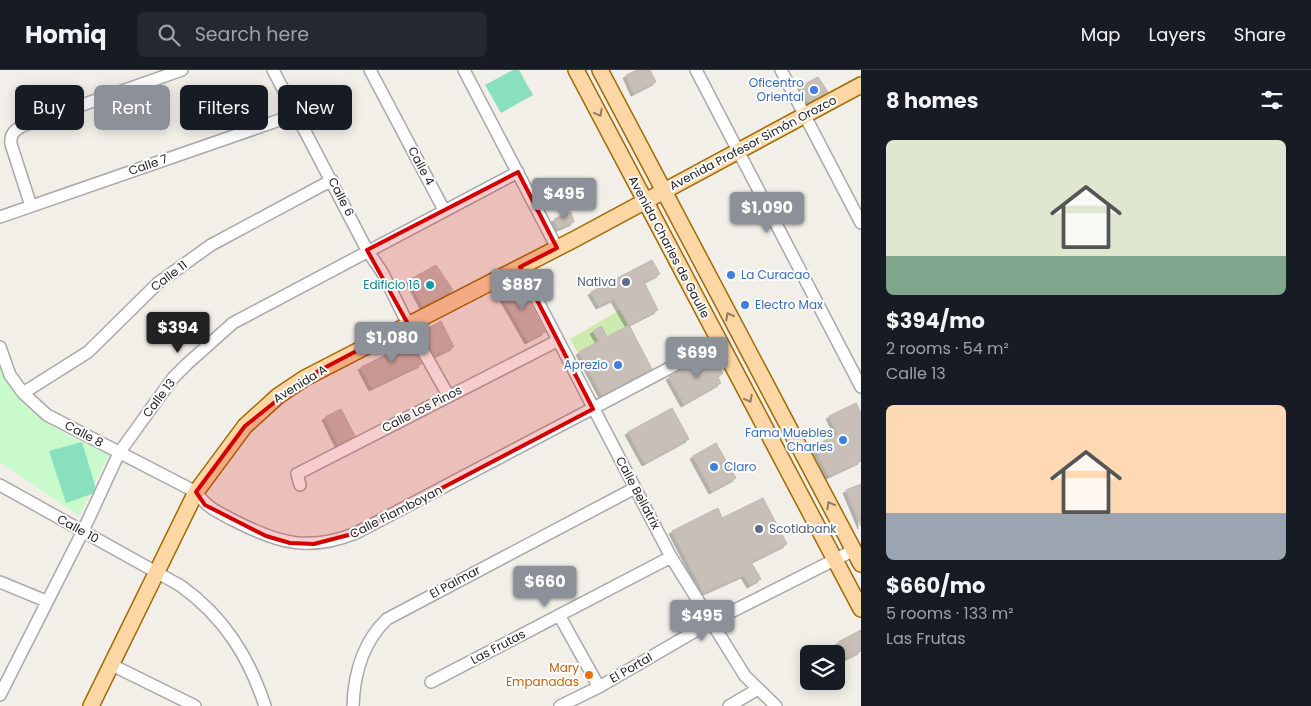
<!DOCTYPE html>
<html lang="en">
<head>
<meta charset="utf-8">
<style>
	body { margin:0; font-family:Poppins,sans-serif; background:#242831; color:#f1f3f6; height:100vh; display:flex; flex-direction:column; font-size:19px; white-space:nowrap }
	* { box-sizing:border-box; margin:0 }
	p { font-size:16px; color:#9ea1a6 }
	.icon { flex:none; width:28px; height:28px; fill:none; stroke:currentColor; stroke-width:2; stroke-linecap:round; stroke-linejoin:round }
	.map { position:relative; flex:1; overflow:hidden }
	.details { display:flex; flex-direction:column; background:#171b24; width:450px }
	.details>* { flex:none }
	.hud { position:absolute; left:15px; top:15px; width:475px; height:45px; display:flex; gap:10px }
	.tools { position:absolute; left:800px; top:575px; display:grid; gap:10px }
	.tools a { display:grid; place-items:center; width:45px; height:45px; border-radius:8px; background:#171b24; box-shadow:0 2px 12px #0003; font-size:25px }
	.price { position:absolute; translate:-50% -42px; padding:0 11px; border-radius:5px; background:#8c9099; color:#fff; font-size:16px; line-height:32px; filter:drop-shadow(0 1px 2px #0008) }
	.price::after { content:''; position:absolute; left:50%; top:30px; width:15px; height:11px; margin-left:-8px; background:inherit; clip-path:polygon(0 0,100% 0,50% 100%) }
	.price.active { background:#222; color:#fff }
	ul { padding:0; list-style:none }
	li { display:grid; align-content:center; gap:10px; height:265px; padding:0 25px }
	li span { display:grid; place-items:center; height:155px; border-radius:8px; color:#555 }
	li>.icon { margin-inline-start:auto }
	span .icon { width:90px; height:90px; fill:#fffc; stroke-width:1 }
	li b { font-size:21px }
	h2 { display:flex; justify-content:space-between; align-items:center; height:60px; padding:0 25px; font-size:21px }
	.tag { padding:0 18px; border-radius:8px; background:#171b24; box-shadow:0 2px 12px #0003; font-size:18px; line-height:45px }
	.tag.active { background:#8c9099; color:#fff }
	header { display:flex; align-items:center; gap:30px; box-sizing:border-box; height:70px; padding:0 25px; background:#171b24; border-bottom:1px solid #363941 }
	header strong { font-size:24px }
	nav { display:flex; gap:28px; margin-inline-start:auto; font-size:18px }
	.search { width:350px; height:45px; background:#242831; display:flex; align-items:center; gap:12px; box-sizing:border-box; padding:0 18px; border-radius:8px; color:#9ea1a6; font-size:19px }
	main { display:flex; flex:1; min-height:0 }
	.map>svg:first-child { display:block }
	.grass { fill:#cdebb0 }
	.park { fill:#c8facc }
	.pitch { fill:#88e0be }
	.building { fill:#c7bfb8; stroke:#c4b6ab; filter:url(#shadow) }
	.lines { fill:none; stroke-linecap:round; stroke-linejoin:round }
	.minor-casing { stroke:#a9a9a9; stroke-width:14 }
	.major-casing { stroke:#a06b00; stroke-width:18 }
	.minor { stroke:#fff; stroke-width:11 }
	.major { stroke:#fcd6a4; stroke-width:15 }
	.oneway { stroke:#8f7c63 }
	.marked { fill:#d40000; fill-opacity:0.2; stroke:#d40000; stroke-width:4; stroke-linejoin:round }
	.shop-dot { fill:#3f7fe0; stroke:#fff; stroke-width:2 }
	.service-dot { fill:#5c6f8a; stroke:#fff; stroke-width:2 }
	.culture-dot { fill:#0f9aa8; stroke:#fff; stroke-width:2 }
	.food-dot { fill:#e8710a; stroke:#fff; stroke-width:2 }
	.labels { text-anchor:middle; stroke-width:4; stroke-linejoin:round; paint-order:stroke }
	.shop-label { font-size:12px; fill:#366cbe; stroke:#fff; text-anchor:end }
	.street-label { font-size:12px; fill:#222; stroke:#fff }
	.service-label { font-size:12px; fill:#4e5e75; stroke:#fff; text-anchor:end }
	.culture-label { font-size:12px; fill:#0d838f; stroke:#fff; text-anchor:end }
	.food-label { font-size:12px; fill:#c56008; stroke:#fff; text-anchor:end }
</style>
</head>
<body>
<header>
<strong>Homiq</strong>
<div class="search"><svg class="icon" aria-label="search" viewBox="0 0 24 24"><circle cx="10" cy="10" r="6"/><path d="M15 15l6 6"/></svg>Search here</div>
<nav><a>Map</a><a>Layers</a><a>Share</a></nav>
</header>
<main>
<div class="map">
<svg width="861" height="636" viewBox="0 0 861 636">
	<defs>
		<filter id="shadow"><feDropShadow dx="-3" dy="3" stdDeviation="0" flood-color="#0004"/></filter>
	</defs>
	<rect width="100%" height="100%" fill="#f2efe9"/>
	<path class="grass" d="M620,240L629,255L578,283L570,269Z"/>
	<path class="park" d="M0,284C6,300 12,320 23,333C45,358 80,370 109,384L79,446L0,392Z"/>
	<path class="pitch" d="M513,0H519L533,25L501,43L485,15Z
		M82,372L97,422L66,433L49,381Z"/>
	<path class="building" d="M637,0H650L656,12L634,23L626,5Z
		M818,7L828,22L809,33L799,17Z
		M571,142L574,152L558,159L554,149Z
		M652,190L660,204L644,212L658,240L629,255L614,229L599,236L591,222Z
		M436,195L453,220L423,236L409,210Z
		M518,211L545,262L528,271L499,221Z
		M441,251L454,277L435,286L421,262Z
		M629,255L652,299L602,325L579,282L599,271L593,261L601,256L607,267Z
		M408,269L422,294L372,318L361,297L394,281L392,277Z
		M711,285L723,303L718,307L721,313L684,334L669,307Z
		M856,333L861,343V391L829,406L814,376L838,364L829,346Z
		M672,338L689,369L645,393L628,362Z
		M341,339L355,366L338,374L325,347Z
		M716,373L736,408L712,421L693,386Z
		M861,414V456L846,420Z
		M763,428L787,474L751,492L761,509L750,515L744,505L704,523L672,461L718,438L722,448Z
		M861,560V581L847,588L838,572Z"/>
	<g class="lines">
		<g class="minor-casing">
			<path id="minor" d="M273,0L367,180L382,202L408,254L448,325
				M370,0L444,140
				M464,0L557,178
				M696,0L861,317
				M781,0L861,153
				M31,136L11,74C10,64 14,61 22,56L182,0
				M0,147L297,44
				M520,197L671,487L745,606L776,636
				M0,277L10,305L23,323L47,345L196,422C207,438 218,442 235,451C278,473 309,482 356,463L719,272
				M23,323L88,282L158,213L211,175L332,110
				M0,415L181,516C224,547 249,587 265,636
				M300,415L297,404L557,271
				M0,512L46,531
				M559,545L599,617
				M112,595L195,636
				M431,612L671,487
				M0,625L83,461L119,383L173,308L187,294L233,253L518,102
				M353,636C354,603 363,572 387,549L635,418
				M560,636L599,617L711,552L854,480
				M729,636L758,619"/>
		</g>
		<g class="major-casing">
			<path id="major" d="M576,0L861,539
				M600,0L861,494
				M91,636L196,422L245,356L278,326L305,308L575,169L861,15"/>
		</g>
		<use href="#minor" class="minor"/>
		<use href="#major" class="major"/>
	</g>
	<defs><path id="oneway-chevron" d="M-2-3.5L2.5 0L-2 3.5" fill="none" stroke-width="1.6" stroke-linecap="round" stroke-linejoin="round" transform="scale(1.25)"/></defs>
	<g class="oneway">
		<use href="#oneway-chevron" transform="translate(599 43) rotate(62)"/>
		<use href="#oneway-chevron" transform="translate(729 246) rotate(-118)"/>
		<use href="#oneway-chevron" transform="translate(749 329) rotate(62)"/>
		<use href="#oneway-chevron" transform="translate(830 435) rotate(-118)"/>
	</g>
	<path class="marked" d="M518,102L557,178L520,197L593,339L356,463L314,474L290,473L266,466L205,435L196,422L245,356L305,308L408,254L367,180Z"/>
	<g class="shop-dot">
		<circle cx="814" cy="20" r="5"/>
		<circle cx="731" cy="205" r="5"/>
		<circle cx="745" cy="235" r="5"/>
		<circle cx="618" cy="295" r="5"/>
		<circle cx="843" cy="370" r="5"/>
		<circle cx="714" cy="397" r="5"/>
	</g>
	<g class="service-dot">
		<circle cx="626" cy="212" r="5"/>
		<circle cx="759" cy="459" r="5"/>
	</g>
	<circle class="culture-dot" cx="430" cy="215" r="5"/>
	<circle class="food-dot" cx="589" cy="605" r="5"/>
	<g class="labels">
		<g class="shop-label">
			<text x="804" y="17">Oficentro<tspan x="804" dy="14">Oriental</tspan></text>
			<text x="741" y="209" text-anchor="start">La Curacao</text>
			<text x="755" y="239" text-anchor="start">Electro Max</text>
			<text x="608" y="299">Aprezio</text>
			<text x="833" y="367">Fama Muebles<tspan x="833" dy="14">Charles</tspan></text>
			<text x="724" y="401" text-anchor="start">Claro</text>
		</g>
		<g class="street-label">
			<text transform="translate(753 73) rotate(-28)" y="4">Avenida Profesor Simón Orozco</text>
			<text transform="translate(148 95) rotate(-19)" y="4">Calle 7</text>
			<text transform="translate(421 96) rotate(62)" y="4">Calle 4</text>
			<text transform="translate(341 127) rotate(63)" y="4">Calle 6</text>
			<text transform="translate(669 177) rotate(62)" y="4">Avenida Charles de Gaulle</text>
			<text transform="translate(169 206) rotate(-37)" y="4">Calle 11</text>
			<text transform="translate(300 314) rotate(-32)" y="4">Avenida A</text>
			<text transform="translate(159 328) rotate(-53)" y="4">Calle 13</text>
			<text transform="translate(422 339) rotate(-27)" y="4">Calle Los Pinos</text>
			<text transform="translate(84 364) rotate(28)" y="4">Calle 8</text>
			<text transform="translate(638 423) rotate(62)" y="4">Calle Bellatrix</text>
			<text transform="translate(396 442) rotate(-27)" y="4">Calle Flamboyan</text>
			<text transform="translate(78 459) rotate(29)" y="4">Calle 10</text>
			<text transform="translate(455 512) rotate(-28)" y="4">El Palmar</text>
			<text transform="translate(498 577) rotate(-28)" y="4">Las Frutas</text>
			<text transform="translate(631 598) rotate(-30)" y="4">El Portal</text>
		</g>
		<g class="service-label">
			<text x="616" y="216">Nativa</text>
			<text x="769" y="463" text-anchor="start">Scotiabank</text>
		</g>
		<g class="culture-label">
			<text x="420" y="219">Edificio 16</text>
		</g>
		<g class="food-label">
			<text x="579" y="602">Mary<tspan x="579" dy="14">Empanadas</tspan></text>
		</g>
	</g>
</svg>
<div class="tools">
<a><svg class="icon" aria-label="layers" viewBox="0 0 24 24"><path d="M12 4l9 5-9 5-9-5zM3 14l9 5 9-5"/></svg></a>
</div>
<b class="price" style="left:564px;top:150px">$495</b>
<b class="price" style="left:767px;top:164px">$1,090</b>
<b class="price" style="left:522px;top:241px">$887</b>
<b class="price active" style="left:178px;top:284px">$394</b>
<b class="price" style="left:392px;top:294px">$1,080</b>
<b class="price" style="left:697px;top:309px">$699</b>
<b class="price" style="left:545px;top:538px">$660</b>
<b class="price" style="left:702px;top:572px">$495</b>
<div class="hud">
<a class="tag">Buy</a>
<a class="tag active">Rent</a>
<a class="tag">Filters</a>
<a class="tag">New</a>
</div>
</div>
<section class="details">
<h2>8 homes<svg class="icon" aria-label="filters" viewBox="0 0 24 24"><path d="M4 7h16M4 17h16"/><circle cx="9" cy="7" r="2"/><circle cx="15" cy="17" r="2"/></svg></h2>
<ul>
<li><span style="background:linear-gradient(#dfe7d0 75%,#7fa58c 0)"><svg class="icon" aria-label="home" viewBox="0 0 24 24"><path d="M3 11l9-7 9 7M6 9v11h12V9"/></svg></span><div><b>$394/mo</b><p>2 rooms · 54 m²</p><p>Calle 13</p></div></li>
<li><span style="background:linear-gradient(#ffd9b3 70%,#9aa5b1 0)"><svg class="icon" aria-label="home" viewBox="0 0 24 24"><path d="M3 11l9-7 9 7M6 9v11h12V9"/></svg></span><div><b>$660/mo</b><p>5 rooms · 133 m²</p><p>Las Frutas</p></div></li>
</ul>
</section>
</main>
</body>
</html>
